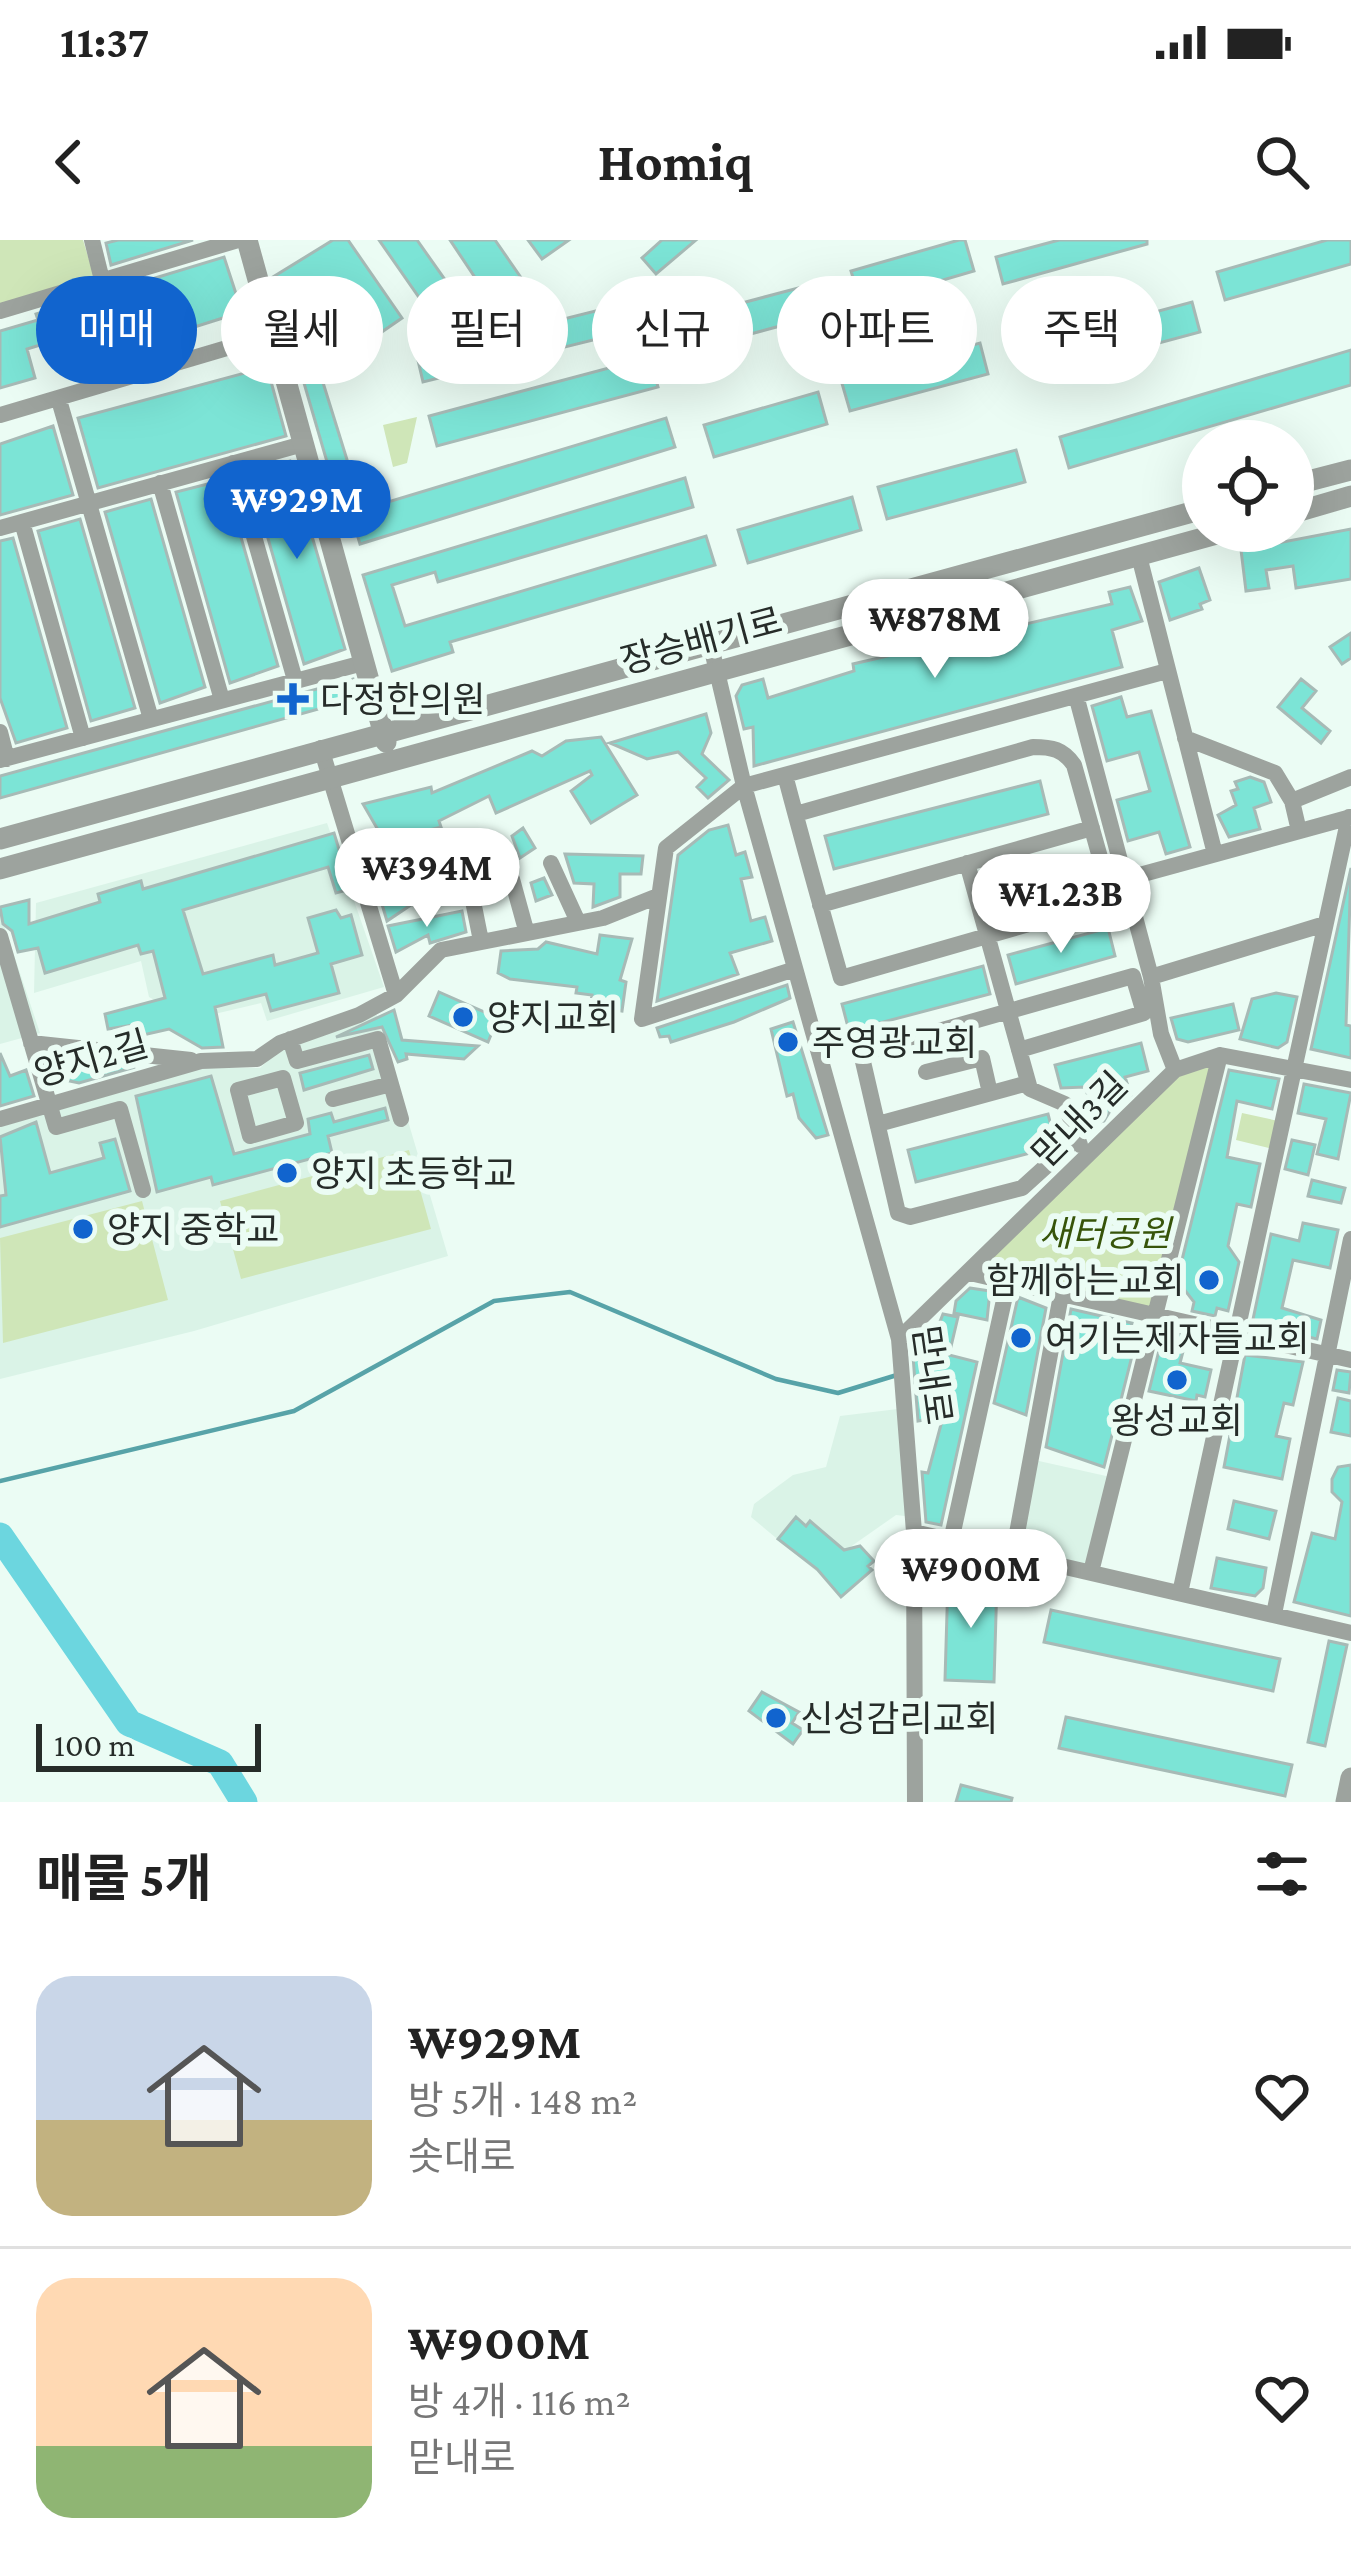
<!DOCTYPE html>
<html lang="ko">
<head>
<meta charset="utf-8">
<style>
	body { margin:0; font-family:"Crimson Pro","Noto Sans KR",serif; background:#f2f2f2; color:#222; height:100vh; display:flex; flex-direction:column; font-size:45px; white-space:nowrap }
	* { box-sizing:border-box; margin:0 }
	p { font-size:39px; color:#767676 }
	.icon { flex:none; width:66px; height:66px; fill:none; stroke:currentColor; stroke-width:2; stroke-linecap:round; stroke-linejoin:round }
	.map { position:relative; height:1562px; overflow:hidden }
	.drawer { display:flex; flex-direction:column; background:#fff; flex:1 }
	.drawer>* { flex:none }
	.guide { position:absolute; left:36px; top:36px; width:1281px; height:108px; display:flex; gap:24px }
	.buttons { position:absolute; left:1182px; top:180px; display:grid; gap:24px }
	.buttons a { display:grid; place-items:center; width:132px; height:132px; border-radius:50%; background:#fff; box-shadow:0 12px 48px #0002; font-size:60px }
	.scale { position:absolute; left:36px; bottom:30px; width:225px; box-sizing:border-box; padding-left:12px; border:6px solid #262c29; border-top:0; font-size:33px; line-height:42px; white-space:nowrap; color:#262c29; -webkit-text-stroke:9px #ebfcf4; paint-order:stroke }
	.price { position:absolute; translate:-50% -102px; padding:0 27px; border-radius:42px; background:#fff; color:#222; font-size:39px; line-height:78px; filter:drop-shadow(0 3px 6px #0008) }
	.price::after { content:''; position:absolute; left:50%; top:72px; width:36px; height:27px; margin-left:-18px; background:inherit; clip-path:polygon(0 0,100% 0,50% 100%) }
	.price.selected { background:#1164ce; color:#fff }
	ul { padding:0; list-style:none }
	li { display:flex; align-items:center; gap:36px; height:300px; padding:0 36px }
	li+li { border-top:3px solid #e0e0e0 }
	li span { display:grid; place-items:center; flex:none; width:336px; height:240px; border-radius:36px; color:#555 }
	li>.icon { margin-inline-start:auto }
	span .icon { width:144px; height:144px; fill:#fffc; stroke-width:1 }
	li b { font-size:51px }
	h2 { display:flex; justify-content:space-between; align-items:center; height:144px; padding:0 36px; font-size:51px }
	.chip { padding:0 42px; border-radius:54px; background:#fff; box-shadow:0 12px 48px #0002; font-size:42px; line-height:108px }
	.chip.selected { background:#1164ce; color:#fff }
	.status { display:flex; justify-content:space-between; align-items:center; height:84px; padding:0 60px; background:#fff; direction:ltr }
	.status svg { height:33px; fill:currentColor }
	header { display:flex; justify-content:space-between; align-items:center; height:156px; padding:0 36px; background:#fff; font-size:54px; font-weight:700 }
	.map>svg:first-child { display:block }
	.built { fill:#daf3e7 }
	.green { fill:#cfe6b8 }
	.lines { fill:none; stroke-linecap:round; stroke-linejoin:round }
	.stream { stroke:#57a3a8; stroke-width:4.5 }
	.river { stroke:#6cd6df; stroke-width:27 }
	.building { fill:#7ce4d6; stroke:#a7bab6; stroke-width:3 }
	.minor { stroke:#9da39e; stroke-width:16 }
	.tertiary { stroke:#9da39e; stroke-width:21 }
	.poi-dot { fill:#1164ce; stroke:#ebfcf4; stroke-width:4.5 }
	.labels { text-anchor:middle; stroke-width:12; stroke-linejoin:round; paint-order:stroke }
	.street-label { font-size:36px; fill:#262c29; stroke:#ebfcf4 }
	.poi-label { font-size:36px; fill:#262c29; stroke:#ebfcf4; text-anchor:start }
	.park-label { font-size:36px; font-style:italic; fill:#375409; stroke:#ebfcf4 }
</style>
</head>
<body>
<div class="status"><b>11:37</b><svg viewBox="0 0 49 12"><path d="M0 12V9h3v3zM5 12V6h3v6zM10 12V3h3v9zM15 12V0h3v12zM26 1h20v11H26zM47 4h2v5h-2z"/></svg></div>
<header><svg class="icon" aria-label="back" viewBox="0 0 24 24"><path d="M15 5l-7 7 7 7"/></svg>Homiq<svg class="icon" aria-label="search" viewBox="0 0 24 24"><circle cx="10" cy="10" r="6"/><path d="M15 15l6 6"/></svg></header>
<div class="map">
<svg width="1351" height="1562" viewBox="0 0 1351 1562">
	<rect width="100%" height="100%" fill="#ebfcf4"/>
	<path class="built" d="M327,583L384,747L267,781L261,763L189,780L149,757L141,721L34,753L36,663Z
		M0,673L40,793L0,804Z
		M376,773L448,1016L194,1091L0,1139V887L203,827L260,828L282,807Z
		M906,1168L913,1277L896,1275L816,1331L751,1277L754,1264L793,1235L826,1227L840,1176Z
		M1030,1219L1115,1238L1091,1332L1013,1315Z"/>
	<path class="green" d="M0,0H83L94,36L0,65Z
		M417,177L407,223L393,227L383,185Z
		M1220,815L1155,1077L970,1033L1175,830Z
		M1242,873L1283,882L1277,910L1236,900Z
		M409,910L431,989L241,1039L220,961Z
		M142,961L168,1060L3,1103L0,998Z"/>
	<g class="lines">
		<path class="stream" d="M0,1241L294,1171L494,1061L570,1052L776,1139L838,1153L897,1135"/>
		<path class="river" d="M0,1296L129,1483L220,1523L244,1562"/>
	</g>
	<path class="building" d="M118,0H193L111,25L106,3Z
		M333,0H348L402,78L357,109L316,120L353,239L365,235L375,266L666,178L675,207L360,304L352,277L344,280L273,37Z
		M379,0H417L460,61L434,79Z
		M450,0H495L522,39L490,60Z
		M528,0H569L542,19Z
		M662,0H696L656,34L642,18Z
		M959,0H965L974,31L861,64L851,31Z
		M1059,0H1147V4L1003,44L996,17Z
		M1327,0H1351V24L1225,60L1217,32Z
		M224,17L242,72L58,130L50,102L27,109L35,138L0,148V91L38,80L36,74Z
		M817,43L825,74L687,111L678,80Z
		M639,60L646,87L423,142L417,116Z
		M1192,62L1200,92L1040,135L1032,105Z
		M980,103L988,134L850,171L841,140Z
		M1351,110V145L1069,228L1060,197Z
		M650,117L658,147L437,206L429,176Z
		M267,127L286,196L98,248L78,178Z
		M818,152L827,184L714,217L704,185Z
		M53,186L73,255L0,275V204Z
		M1016,210L1025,242L887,279L878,247Z
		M290,221L345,409L304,424L249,232Z
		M685,238L693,267L438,342L435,332L392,345L405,386L706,296L715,325L450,402L453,412L392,431L363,335Z
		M219,241L229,274L234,273L278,426L230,443L176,252Z
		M852,257L861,290L748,323L738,290Z
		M151,259L205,447L160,463L105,272Z
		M80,279L135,468L91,481L38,291Z
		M1351,289V339L1296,348L1293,326L1266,330L1269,348L1246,351L1241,310Z
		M13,298L67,488L16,503L0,458V301Z
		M1199,328L1210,360L1200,364L1202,369L1170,380L1159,342Z
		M1130,347L1142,381L1112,390L1122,427L754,526L753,487L744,489L736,456L742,445L763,439L768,458L854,431L853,424L1112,364L1109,352Z
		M1351,393V418L1342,424L1330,407Z
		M353,439L358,458L0,558V536Z
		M1301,439L1316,451L1302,468L1330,491L1321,503L1278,467Z
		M1121,457L1127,477L1151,471L1190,607L1166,614L1159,592L1128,601L1117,560L1150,551L1139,512L1107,521L1092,466Z
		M706,474L711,493L702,514L729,540L708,558L697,547L706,538L678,512L647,519L610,503Z
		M601,497L637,555L591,583L571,551L592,535L590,531L496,573L489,556L439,581L441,587L385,602L363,564L431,547L432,553L532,511L542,516L566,501Z
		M1250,537L1264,542L1271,562L1254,568L1260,589L1229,597L1218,575L1236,565L1231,551L1238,549L1235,542Z
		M1040,541L1048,574L834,629L825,596Z
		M728,585L736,615L745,612L752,637L741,639L751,681L765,677L772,701L730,713L738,734L657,761L678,615L709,590Z
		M523,588L535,608L520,618L512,596Z
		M334,593L351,649L336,653L328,627L183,670L203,734L273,715L275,725L318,713L308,678L336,670L341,678L351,675L362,715L331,724L339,753L271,771L266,754L215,767L223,807L202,808L169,789L143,795L140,784L108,789L105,774L165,758L153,711L141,714L138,705L45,733L38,708L18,712L12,691L3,684L0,667L29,660V684L100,662L98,654L141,641L143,649Z
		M444,598L453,624L418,635L430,652L387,681L367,614L375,612L392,633Z
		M501,605L506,628L480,650L460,629Z
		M565,614L643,616L641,634H620V657L593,667L594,644L574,643Z
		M1351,628L1346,785L1351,786V818L1311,809Z
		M544,638L552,655L536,661L531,643Z
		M462,671L466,692L430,703L428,695L396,712L388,686Z
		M1108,688L1115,716L1016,744L1008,715Z
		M600,695L632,699L620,740L626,742L622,771L590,767L592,755L576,753L577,747L510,739L498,733L501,711L538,709L546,702L597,714Z
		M983,726L990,754L849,791L842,764Z
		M787,745L790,758L734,782L671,802L669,796L660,797L657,788Z
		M439,752L498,778L488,802L429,776Z
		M1276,753L1297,757L1287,802L1278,808L1240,799L1252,759Z
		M1233,764L1239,790L1188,802L1177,799L1171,778Z
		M394,770L402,800L478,806L464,819L406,814L407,819L398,822L382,787L336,797Z
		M793,782L828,895L816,898L799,878L793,854L787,856L771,789Z
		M1141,803L1148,831L1125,837L1131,855L1113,866L1104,881L1097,883L1085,847L1061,848L1055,825Z
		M0,813L10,836L26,830L34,856L0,866Z
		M369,815L373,829L304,850L300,833Z
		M51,818L92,825L135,827L79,843L55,838Z
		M1229,830L1279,839L1272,869L1237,861L1227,917L1260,924L1251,967L1237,964L1228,1006L1239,1022L1228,1071L1217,1068L1215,1076L1192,1071L1194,1062L1177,1040Z
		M211,836L234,914L310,894L308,879L331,873L334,882L385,868L388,880L328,896L332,913L213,945L211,937L157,952L136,856Z
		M1304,844L1351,853L1338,919L1317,914L1326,879L1298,873Z
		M1048,874L1055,901L1046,909L916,942L908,910Z
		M36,882L50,933L104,918L100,903L115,899L130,951L0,987V956L6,955L0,897Z
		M1292,900L1315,905L1308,935L1285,929Z
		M1312,940L1345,948L1341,963L1308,956Z
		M1303,983L1338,990L1330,1028L1293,1020L1282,1068L1321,1080L1317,1099L1252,1084L1271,994L1299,1001Z
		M970,1048L990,1051L987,1080L954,1073L956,1061Z
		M1018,1057L1046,1068L1026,1175L994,1163Z
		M1071,1069L1132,1083L1128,1098L1136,1100L1104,1227L1046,1207Z
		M943,1074L958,1077L949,1115L977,1122L941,1285L926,1282L922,1232L928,1233L943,1177L918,1181L913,1116L917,1099L939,1084Z
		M1164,1090L1187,1096L1180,1123L1211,1130L1205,1157L1197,1155L1196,1161L1149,1151Z
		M1245,1115L1303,1122L1293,1165L1284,1163L1276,1196L1290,1199L1282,1239L1224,1227Z
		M1337,1130L1351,1132L1349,1153L1333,1150Z
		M1338,1158L1351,1161V1196L1331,1192Z
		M1351,1225V1376L1294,1362L1312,1293L1335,1299L1342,1262L1332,1252V1239L1338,1227Z
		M1234,1261L1276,1271L1269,1299L1228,1289Z
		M796,1277L806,1286L810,1281L844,1310L860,1306L874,1321L868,1326L872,1330L841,1357L817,1329L778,1299Z
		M1217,1318L1266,1328L1263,1348L1255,1356L1211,1348Z
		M948,1339L997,1341L994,1442L945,1440Z
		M1051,1370L1280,1419L1273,1451L1044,1402Z
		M1329,1401L1347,1405L1325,1506L1308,1502Z
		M762,1452L799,1472L792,1483L803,1490L793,1504L749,1471Z
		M1066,1477L1292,1525L1285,1556L1059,1508Z
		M961,1545L1012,1558L1011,1562H956Z"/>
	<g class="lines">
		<path class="minor" d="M92,0L102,40
			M0,71L238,0
			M59,160L151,479
			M0,175L271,95
			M233,223L295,440
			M160,243L222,460
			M22,282L83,498
			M0,288L303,204
			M1139,316L1215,614
			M710,402L744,546L899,1099L914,1292L915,1562
			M1077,459L1151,737L1161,794L1175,830
			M0,492L7,519
			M1185,498L1275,533L1292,561
			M321,508L396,755
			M0,520L363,423
			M785,535C803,603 822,671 841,738L1112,660L1074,525C1063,509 1052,507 1033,507L796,574
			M1299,591L1292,561L1351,537
			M551,623L578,682
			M967,623L1030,849L1065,864L1080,905
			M512,639L526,690
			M1125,639L1351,577
			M453,646L473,661L481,701
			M820,665L1092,588
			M0,696L56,887L120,869L143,950
			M795,729L642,779L666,608L744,546L1167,431
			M1151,737L1325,684
			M290,799L297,821L378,799L401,879
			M31,803L191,820
			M1019,810L1144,773L1133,736L861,813L898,973L910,977L1022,948L1075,900
			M926,832L982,818L990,853
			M283,838L296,883L250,896L238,850Z
			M333,859L391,844
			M0,879L201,821L257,819L280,803L359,775L396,755L441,710L603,678L658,656
			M878,884L1028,843
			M970,1033L1351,1120
			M899,1099L1175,830L1220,815L1351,840
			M914,1292L1351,1393
			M951,1301L1008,1042
			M1013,1315L1061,1055
			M1091,1332L1220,815
			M1180,1353L1349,577
			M1274,1374L1351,999"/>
		<path class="tertiary" d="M247,0L386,502
			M1293,245L1351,230
			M1293,273L1351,256
			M0,599L1203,269
			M0,629L1228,291
			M1346,1562L1351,1538"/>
	</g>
	<g class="poi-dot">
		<path d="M287 441h12v12h12v12h-12v12h-12v-12h-12v-12h12z"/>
		<circle cx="463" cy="777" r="12"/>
		<circle cx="788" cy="802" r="12"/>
		<circle cx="287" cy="933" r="12"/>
		<circle cx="83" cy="989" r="12"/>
		<circle cx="1209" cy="1040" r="12"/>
		<circle cx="1021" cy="1098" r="12"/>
		<circle cx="1177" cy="1140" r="12"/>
		<circle cx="776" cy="1478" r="12"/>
	</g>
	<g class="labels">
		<g class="street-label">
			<text transform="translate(701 400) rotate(-15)" y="13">장승배기로</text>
			<text transform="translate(91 818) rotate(-16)" y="13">양지2길</text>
			<text transform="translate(1079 879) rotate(-45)" y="13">맏내3길</text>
			<text transform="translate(933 1135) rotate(82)" y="13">맏내로</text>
		</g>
		<g class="poi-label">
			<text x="320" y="472">다정한의원</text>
			<text x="487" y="790">양지교회</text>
			<text x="812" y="815">주영광교회</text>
			<text x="311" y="946">양지 초등학교</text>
			<text x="107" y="1002">양지 중학교</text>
			<text x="1185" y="1053" text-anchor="end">함께하는교회</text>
			<text x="1045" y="1111">여기는제자들교회</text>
			<text x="1177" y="1193" text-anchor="middle">왕성교회</text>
			<text x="800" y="1491">신성감리교회</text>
		</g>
		<g class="park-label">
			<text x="1105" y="1006">새터공원</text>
		</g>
	</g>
</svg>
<div class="buttons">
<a><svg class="icon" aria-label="locate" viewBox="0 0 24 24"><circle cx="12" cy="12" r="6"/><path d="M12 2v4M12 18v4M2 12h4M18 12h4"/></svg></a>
</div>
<div class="scale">100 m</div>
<b class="price selected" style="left:297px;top:322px">₩929M</b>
<b class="price" style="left:935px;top:441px">₩878M</b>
<b class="price" style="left:427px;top:690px">₩394M</b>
<b class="price" style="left:1061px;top:716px">₩1.23B</b>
<b class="price" style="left:971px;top:1391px">₩900M</b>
<div class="guide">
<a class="chip selected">매매</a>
<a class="chip">월세</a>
<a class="chip">필터</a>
<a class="chip">신규</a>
<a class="chip">아파트</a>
<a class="chip">주택</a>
</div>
</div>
<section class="drawer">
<h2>매물 5개<svg class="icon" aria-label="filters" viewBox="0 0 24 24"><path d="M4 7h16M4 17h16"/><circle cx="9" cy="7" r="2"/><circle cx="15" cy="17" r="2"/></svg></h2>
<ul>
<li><span style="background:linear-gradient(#c9d6e8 60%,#c2b280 0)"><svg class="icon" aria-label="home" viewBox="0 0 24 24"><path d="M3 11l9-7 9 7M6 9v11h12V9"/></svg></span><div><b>₩929M</b><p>방 5개 · 148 m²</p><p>솟대로</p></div><svg class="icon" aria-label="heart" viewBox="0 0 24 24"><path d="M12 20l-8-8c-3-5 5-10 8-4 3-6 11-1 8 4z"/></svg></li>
<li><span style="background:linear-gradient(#ffd9b3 70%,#8fb573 0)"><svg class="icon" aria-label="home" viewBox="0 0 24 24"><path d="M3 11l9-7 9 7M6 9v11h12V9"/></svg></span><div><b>₩900M</b><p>방 4개 · 116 m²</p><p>맏내로</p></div><svg class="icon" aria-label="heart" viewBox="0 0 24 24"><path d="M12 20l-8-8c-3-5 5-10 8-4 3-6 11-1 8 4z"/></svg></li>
</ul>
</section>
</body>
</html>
